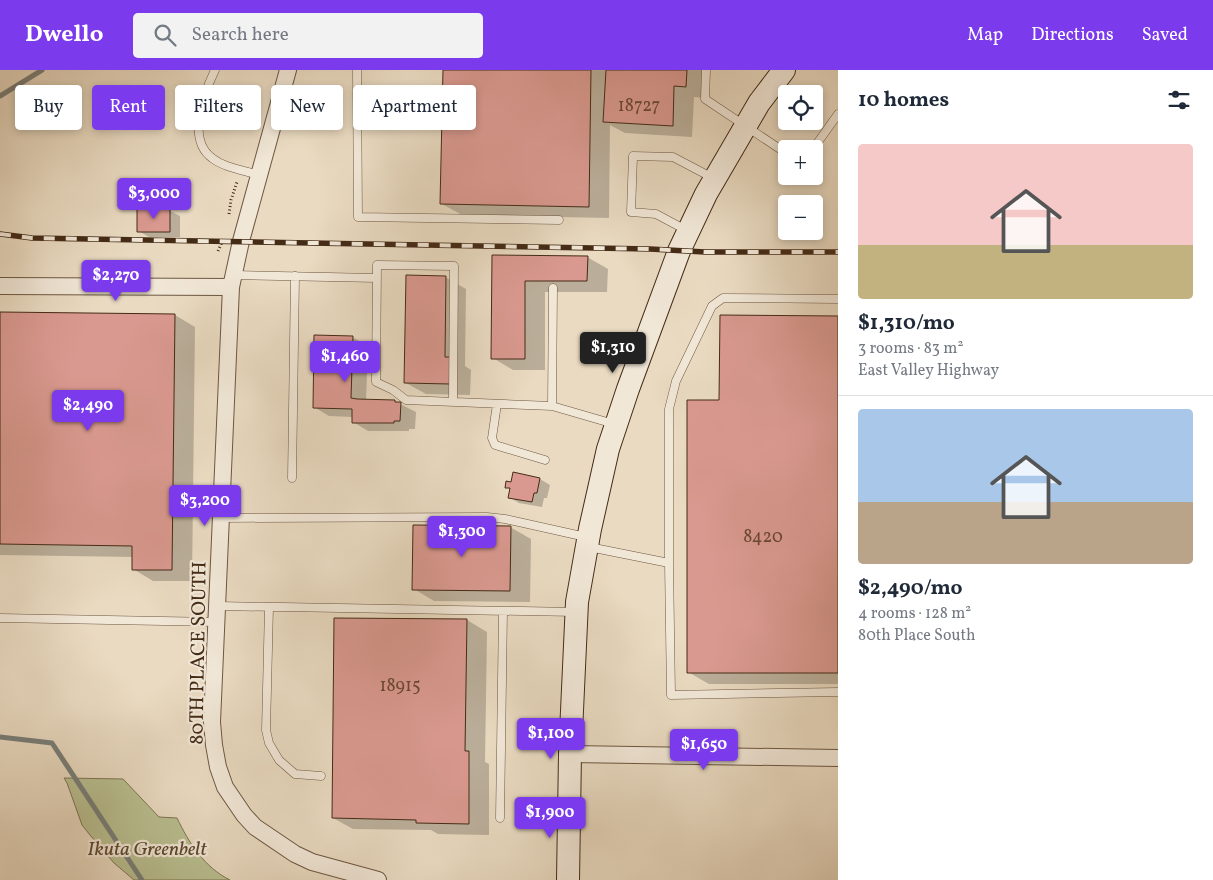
<!DOCTYPE html>
<html lang="en">
<head>
<meta charset="utf-8">
<style>
	body { margin:0; font-family:Vollkorn,serif; background:#f2f2f3; color:#1f2937; height:100vh; display:flex; flex-direction:column; font-size:19px; white-space:nowrap }
	* { box-sizing:border-box; margin:0 }
	p { font-size:16px; color:#747a83 }
	.icon { flex:none; width:28px; height:28px; fill:none; stroke:currentColor; stroke-width:2; stroke-linecap:round; stroke-linejoin:round }
	.map { position:relative; flex:1; overflow:hidden }
	.sheet { display:flex; flex-direction:column; background:#fff; width:375px }
	.sheet>* { flex:none }
	.top-card { position:absolute; left:15px; top:15px; width:475px; height:45px; display:flex; gap:10px }
	.fabs { position:absolute; left:778px; top:15px; display:grid; gap:10px }
	.fabs a { display:grid; place-items:center; width:45px; height:45px; border-radius:5px; background:#fff; box-shadow:0 2px 8px #0003; font-size:25px }
	.price { position:absolute; translate:-50% -42px; padding:0 11px; border-radius:5px; background:#7c3aed; color:#fff; font-size:16px; line-height:32px; filter:drop-shadow(0 1px 2px #0008) }
	.price::after { content:''; position:absolute; left:50%; top:30px; width:15px; height:11px; margin-left:-8px; background:inherit; clip-path:polygon(0 0,100% 0,50% 100%) }
	.price.current { background:#222; color:#fff }
	ul { padding:0; list-style:none }
	li { display:grid; align-content:center; gap:10px; height:265px; padding:0 20px }
	li+li { border-top:1px solid #e0e1e3 }
	li span { display:grid; place-items:center; height:155px; border-radius:5px; color:#555 }
	li>.icon { margin-inline-start:auto }
	span .icon { width:90px; height:90px; fill:#fffc; stroke-width:1 }
	li b { font-size:21px }
	h2 { display:flex; justify-content:space-between; align-items:center; height:60px; padding:0 20px; font-size:21px }
	.pill { padding:0 18px; border-radius:5px; background:#fff; box-shadow:0 2px 8px #0003; font-size:18px; line-height:45px }
	.pill.current { background:#7c3aed; color:#fff }
	header { display:flex; align-items:center; gap:30px; box-sizing:border-box; height:70px; padding:0 25px; background:#7c3aed; color:#fff }
	header strong { font-size:24px }
	nav { display:flex; gap:28px; margin-inline-start:auto; font-size:18px }
	.search { width:350px; height:45px; background:#f2f2f3; display:flex; align-items:center; gap:12px; box-sizing:border-box; padding:0 18px; border-radius:5px; color:#747a83; font-size:19px }
	main { display:flex; flex:1; min-height:0 }
	.map>svg:first-child { display:block }
	.green { fill:#b9bf91; stroke:#7e7554 }
	.shadow { fill:#0003 }
	.lines { fill:none; stroke-linecap:round; stroke-linejoin:round }
	.stream { stroke:#79807a; stroke-width:5 }
	.building { fill:#da9990; stroke:#442b16 }
	.lane-casing { stroke:#6d5741; stroke-width:9 }
	.street-casing { stroke:#6d5741; stroke-width:18 }
	.secondary-casing { stroke:#442b16; stroke-width:24 }
	.path { stroke:#442b16; stroke-width:3; stroke-dasharray:1 2.5; stroke-linecap:butt }
	.lane { stroke:#f1e7d7; stroke-width:8 }
	.street { stroke:#f1e7d7; stroke-width:16 }
	.secondary { stroke:#f1e7d7; stroke-width:22 }
	.rail-casing { stroke:#442b16; stroke-width:5.5 }
	.rail { stroke:#f1e7d7; stroke-width:4; stroke-dasharray:11; stroke-linecap:butt }
	.labels { text-anchor:middle; stroke-width:4.5; stroke-linejoin:round; paint-order:stroke }
	.number-label { font-size:18px; fill:#6a4634 }
	.street-label { font-size:20px; fill:#442b16; stroke:#f1e7d7 }
	.park-label { font-size:20px; font-style:italic; fill:#5b492f; stroke:#f1e7d7 }
</style>
</head>
<body>
<header>
<strong>Dwello</strong>
<div class="search"><svg class="icon" aria-label="search" viewBox="0 0 24 24"><circle cx="10" cy="10" r="6"/><path d="M15 15l6 6"/></svg>Search here</div>
<nav><a>Map</a><a>Directions</a><a>Saved</a></nav>
</header>
<main>
<div class="map">
<svg width="838" height="810" viewBox="0 0 838 810">
	<rect width="100%" height="100%" fill="#e9dac1"/>
	<filter id="stains"><feTurbulence type="fractalNoise" baseFrequency=".004" numOctaves="4"/><feColorMatrix values="0 0 0 0 .2 0 0 0 0 .09 0 0 0 0 .02 0 0 0 .5 -.17"/></filter>
	<radialGradient id="worn" r=".72"><stop offset=".6" stop-color="#630" stop-opacity="0"/><stop offset="1" stop-color="#630" stop-opacity=".3"/></radialGradient>
	<path class="green" d="M64,708L123,709L159,747L177,748C189,773 204,797 230,810H134L114,793L90,765L82,755L67,713Z"/>
	<path class="shadow" d="M444,0H707L706,28L694,27L692,67L625,63L610,55L609,148L462,145L442,134Z
		M170,141L180,146V167H149L139,161Z
		M493,186L587,187L608,199L607,222H545V300H513L493,288Z
		M445,207L466,219L465,296L471,300L470,325L426,324L406,313Z
		M0,243L175,245L195,257L192,511H153L133,499V487L0,485Z
		M838,247V614H709L688,602L721,331Z
		M352,267L368,276L366,331H394L416,342L415,359H409V361H368L353,352V347L329,346L314,337Z
		M540,409L550,415L547,428H544L542,437L519,433L509,427L511,419L506,417Z
		M510,457L531,469L530,532L434,531L414,519Z
		M467,550L487,562L485,692L489,694V765L438,764L431,760L353,759L333,748Z"/>
	<g class="lines">
		<path class="stream" d="M0,26L42,0
			M0,667L52,673L142,810"/>
	</g>
	<path class="building" d="M443,0H591L589,137L440,134Z
		M606,0H687L686,17L674,16L673,56L603,52Z
		M137,139H170V162H137Z
		M492,185L588,186L587,211H525V289H491Z
		M406,205L446,206L445,287H451L450,314L404,313Z
		M0,242L175,244L172,500H132V476L0,474Z
		M720,245L838,246V603H687V330H719Z
		M314,265L353,266L351,328L357,329L395,330V332H401L400,351H394V353H352V339L313,338Z
		M513,402L540,408L537,423H534L532,432L508,428L510,418H505L506,411L511,412Z
		M413,455L511,456L510,521L412,520Z
		M334,548L467,549L465,681H469V754L416,753V750L332,748Z"/>
	<g class="lines">
		<g class="lane-casing">
			<path id="lane" d="M215,0C204,23 186,69 212,88C225,98 243,100 259,105
				M357,0L358,147L559,150
				M706,0L705,29L786,83
				M813,79L838,44
				M686,160L656,144L631,142L633,86L673,87L713,108
				M234,205L377,208
				M453,332L454,196L377,195L376,312L393,320L406,330L552,336L614,354
				M497,334L492,368L495,375L545,390
				M552,336L553,218
				M292,408L295,206
				M221,448L487,447L505,449L586,467
				M589,477L669,493L671,625L838,622
				M669,493V339L676,311L712,236L723,228L838,229
				M218,536L576,542
				M269,537L266,660L269,673L279,690L295,704L321,706
				M0,548L217,552
				M500,748L503,541"/>
		</g>
		<g class="street-casing">
			<path id="street" d="M288,0L241,171L231,217L212,652L214,675L218,697L225,717L244,745L255,757L295,784L312,792L378,810
				M0,216L231,217
				M570,684L838,688"/>
		</g>
		<g class="secondary-casing">
			<path id="secondary" d="M568,810L570,684L577,532L590,459L608,379L628,319L679,181L706,124L759,33L784,0"/>
		</g>
		<path class="path" d="M229,144L231,130L237,112
			M218,181L222,172"/>
		<use href="#lane" class="lane"/>
		<use href="#street" class="street"/>
		<use href="#secondary" class="secondary"/>
		<g class="rail-casing">
			<path id="rail" d="M0,164L32,168L650,179L705,182H838"/>
		</g>
		<use href="#rail" class="rail"/>
	</g>
	<g class="labels">
		<g class="number-label">
			<text x="639" y="41">18727</text>
			<text x="763" y="472">8420</text>
			<text x="400" y="621">18915</text>
		</g>
		<g class="street-label">
			<text transform="translate(197 583) rotate(-89)" y="7">80TH PLACE SOUTH</text>
		</g>
		<g class="park-label">
			<text x="147" y="785">Ikuta Greenbelt</text>
		</g>
	</g>
	<rect width="100%" height="100%" filter="url(#stains)"/>
	<rect width="100%" height="100%" fill="url(#worn)"/>
</svg>
<div class="fabs">
<a><svg class="icon" aria-label="locate" viewBox="0 0 24 24"><circle cx="12" cy="12" r="6"/><path d="M12 2v4M12 18v4M2 12h4M18 12h4"/></svg></a>
<a>+</a>
<a>−</a>
</div>
<b class="price" style="left:154px;top:150px">$3,000</b>
<b class="price" style="left:116px;top:232px">$2,270</b>
<b class="price current" style="left:613px;top:304px">$1,310</b>
<b class="price" style="left:345px;top:313px">$1,460</b>
<b class="price" style="left:88px;top:362px">$2,490</b>
<b class="price" style="left:205px;top:457px">$3,200</b>
<b class="price" style="left:462px;top:488px">$1,300</b>
<b class="price" style="left:551px;top:690px">$1,100</b>
<b class="price" style="left:704px;top:701px">$1,650</b>
<b class="price" style="left:550px;top:769px">$1,900</b>
<div class="top-card">
<a class="pill">Buy</a>
<a class="pill current">Rent</a>
<a class="pill">Filters</a>
<a class="pill">New</a>
<a class="pill">Apartment</a>
</div>
</div>
<section class="sheet">
<h2>10 homes<svg class="icon" aria-label="filters" viewBox="0 0 24 24"><path d="M4 7h16M4 17h16"/><circle cx="9" cy="7" r="2"/><circle cx="15" cy="17" r="2"/></svg></h2>
<ul>
<li><span style="background:linear-gradient(#f6c9c9 65%,#c2b280 0)"><svg class="icon" aria-label="home" viewBox="0 0 24 24"><path d="M3 11l9-7 9 7M6 9v11h12V9"/></svg></span><div><b>$1,310/mo</b><p>3 rooms · 83 m²</p><p>East Valley Highway</p></div></li>
<li><span style="background:linear-gradient(#a9c7e8 60%,#b9a48a 0)"><svg class="icon" aria-label="home" viewBox="0 0 24 24"><path d="M3 11l9-7 9 7M6 9v11h12V9"/></svg></span><div><b>$2,490/mo</b><p>4 rooms · 128 m²</p><p>80th Place South</p></div></li>
</ul>
</section>
</main>
</body>
</html>
